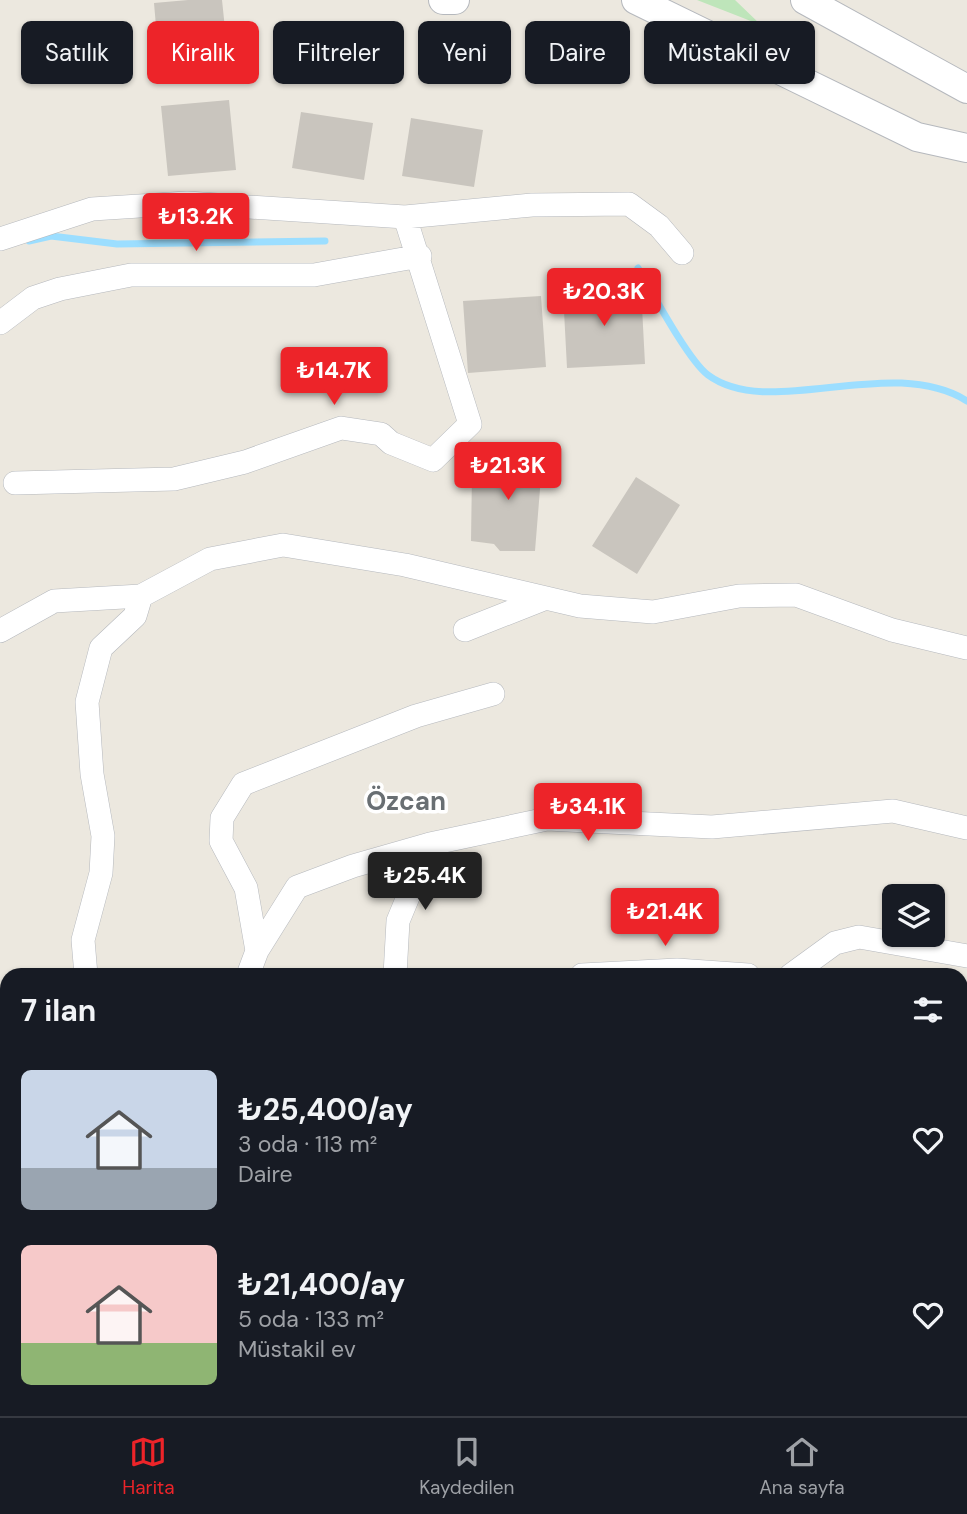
<!DOCTYPE html>
<html lang="tr">
<head>
<meta charset="utf-8">
<style>
	body { margin:0; font-family:"DM Sans",sans-serif; background:#242831; color:#f1f3f6; height:100vh; display:flex; flex-direction:column; font-size:26px; white-space:nowrap }
	* { box-sizing:border-box; margin:0 }
	p { font-size:23px; color:#9ea1a6 }
	.icon { flex:none; width:38px; height:38px; fill:none; stroke:currentColor; stroke-width:2; stroke-linecap:round; stroke-linejoin:round }
	.map { position:relative; flex:1; overflow:hidden }
	.sheet { position:absolute; left:0px; top:968px; width:968px; height:450px; display:flex; flex-direction:column; background:#171b24; border-radius:21px 21px 0 0; box-shadow:0 2px 5px #0004 }
	.sheet>* { flex:none }
	.banner { position:absolute; left:21px; top:21px; width:926px; height:63px; display:flex; gap:14px }
	.fabs { position:absolute; left:882px; top:884px; display:grid; gap:14px }
	.fabs a { display:grid; place-items:center; width:63px; height:63px; border-radius:10px; background:#171b24; box-shadow:0 2px 5px #0004; font-size:35px }
	.price { position:absolute; translate:-50% -60px; padding:0 16px; border-radius:7px; background:#ed2429; color:#fff; font-size:23px; line-height:46px; filter:drop-shadow(0 2px 4px #0008) }
	.price::after { content:''; position:absolute; left:50%; top:42px; width:21px; height:16px; margin-left:-10px; background:inherit; clip-path:polygon(0 0,100% 0,50% 100%) }
	.price.on { background:#222; color:#fff }
	ul { padding:0; list-style:none }
	li { display:flex; align-items:center; gap:21px; height:175px; padding:0 21px }
	li span { display:grid; place-items:center; flex:none; width:196px; height:140px; border-radius:10px; color:#555 }
	li>.icon { margin-inline-start:auto }
	span .icon { width:84px; height:84px; fill:#fffc; stroke-width:1 }
	li b { font-size:30px }
	h2 { display:flex; justify-content:space-between; align-items:center; height:84px; padding:0 21px; font-size:30px }
	.pill { padding:0 24px; border-radius:10px; background:#171b24; box-shadow:0 2px 5px #0004; font-size:24px; line-height:63px }
	.pill.on { background:#ed2429; color:#fff }
	.tab-bar { display:flex; justify-content:space-around; align-items:center; height:98px; border-top:2px solid #363941; background:#171b24; font-size:19px; color:#9ea1a6 }
	.tab-bar a { display:grid; justify-items:center; gap:4px }
	.tab-bar .on { color:#ed2429 }
	.map>svg:first-child { display:block }
	.green { fill:#bee5ba }
	.lines { fill:none; stroke-linecap:round; stroke-linejoin:round }
	.stream { stroke:#9cdeff; stroke-width:7 }
	.building { fill:#c9c5be }
	.minor-casing { stroke:#b5b8bd; stroke-width:24 }
	.tertiary-casing { stroke:#b5b8bd; stroke-width:30 }
	.minor { stroke:#fff; stroke-width:23 }
	.tertiary { stroke:#fff; stroke-width:28 }
	.labels { text-anchor:middle; stroke-width:7; stroke-linejoin:round; paint-order:stroke }
	.district-label { font-size:26px; font-weight:bold; fill:#696f73; stroke:#fff }
</style>
</head>
<body>
<div class="map">
<svg width="967" height="1416" viewBox="0 0 967 1416">
	<rect width="100%" height="100%" fill="#ece8df"/>
	<path class="green" d="M697,0H735L761,25Z
		M7,1187V1410H254L259,1416H0V1191Z"/>
	<g class="lines">
		<path class="stream" d="M29,241L51,236L117,244L325,241
			M638,268C652,292 688,360 708,375C770,421 890,353 967,401"/>
	</g>
	<path class="building" d="M188,0H222L229,67L160,73L154,3Z
		M229,100L236,170L168,176L161,106Z
		M301,112L373,123L364,180L292,168Z
		M411,118L483,130L474,187L402,176Z
		M641,288L645,364L567,368L563,292Z
		M541,296L546,367L468,373L463,301Z
		M496,452H543L535,551H500L494,544L471,541L472,473L491,468Z
		M636,477L680,505L637,574L592,546Z"/>
	<g class="lines">
		<g class="minor-casing">
			<path id="minor" d="M0,239L92,209L187,203L405,217L532,205L629,204L659,226L682,253
				M0,323L33,298L60,289L131,275H314L420,256
				M15,483L174,479L245,462L341,428L381,434L391,443L433,460L470,424L405,217
				M465,630L546,598
				M0,631L54,601L141,596L210,559L283,545L405,565L580,606L653,612L739,596L796,595L892,630L967,648
				M257,951L246,888L221,841L222,818L243,784L416,716L493,694
				M86,975L83,940L101,873L103,836L92,774L87,702L101,648L135,616L141,596
				M248,975L257,951L297,887L353,866L430,844L547,819L712,827L893,811L967,828
				M395,975L398,921L430,844
				M582,975L677,970L748,975
				M791,975L835,943L859,937L967,956
				M543,1410L548,1416"/>
		</g>
		<g class="tertiary-casing">
			<path id="tertiary" d="M443,0H455
				M636,0L917,137L967,148
				M805,0L967,89"/>
		</g>
		<use href="#minor" class="minor"/>
		<use href="#tertiary" class="tertiary"/>
	</g>
	<g class="labels">
		<g class="district-label">
			<text x="406" y="810">Özcan</text>
		</g>
	</g>
</svg>
<div class="fabs">
<a><svg class="icon" aria-label="layers" viewBox="0 0 24 24"><path d="M12 4l9 5-9 5-9-5zM3 14l9 5 9-5"/></svg></a>
</div>
<b class="price" style="left:196px;top:253px">₺13.2K</b>
<b class="price" style="left:604px;top:328px">₺20.3K</b>
<b class="price" style="left:334px;top:407px">₺14.7K</b>
<b class="price" style="left:508px;top:502px">₺21.3K</b>
<b class="price" style="left:588px;top:843px">₺34.1K</b>
<b class="price on" style="left:425px;top:912px">₺25.4K</b>
<b class="price" style="left:665px;top:948px">₺21.4K</b>
<div class="banner">
<a class="pill">Satılık</a>
<a class="pill on">Kiralık</a>
<a class="pill">Filtreler</a>
<a class="pill">Yeni</a>
<a class="pill">Daire</a>
<a class="pill">Müstakil ev</a>
</div>
<section class="sheet">
<h2>7 ilan<svg class="icon" aria-label="filters" viewBox="0 0 24 24"><path d="M4 7h16M4 17h16"/><circle cx="9" cy="7" r="2"/><circle cx="15" cy="17" r="2"/></svg></h2>
<ul>
<li><span style="background:linear-gradient(#c9d6e8 70%,#9aa5b1 0)"><svg class="icon" aria-label="home" viewBox="0 0 24 24"><path d="M3 11l9-7 9 7M6 9v11h12V9"/></svg></span><div><b>₺25,400/ay</b><p>3 oda · 113 m²</p><p>Daire</p></div><svg class="icon" aria-label="heart" viewBox="0 0 24 24"><path d="M12 20l-8-8c-3-5 5-10 8-4 3-6 11-1 8 4z"/></svg></li>
<li><span style="background:linear-gradient(#f6c9c9 70%,#8fb573 0)"><svg class="icon" aria-label="home" viewBox="0 0 24 24"><path d="M3 11l9-7 9 7M6 9v11h12V9"/></svg></span><div><b>₺21,400/ay</b><p>5 oda · 133 m²</p><p>Müstakil ev</p></div><svg class="icon" aria-label="heart" viewBox="0 0 24 24"><path d="M12 20l-8-8c-3-5 5-10 8-4 3-6 11-1 8 4z"/></svg></li>
</ul>
</section>
</div>
<nav class="tab-bar">
<a class="on"><svg class="icon" aria-label="map" viewBox="0 0 24 24"><path d="M3 6l6-2 6 2 6-2v14l-6 2-6-2-6 2zM9 4v14M15 6v14"/></svg>Harita</a>
<a><svg class="icon" aria-label="saved" viewBox="0 0 24 24"><path d="M7 4h10v16l-5-4-5 4z"/></svg>Kaydedilen</a>
<a><svg class="icon" aria-label="home" viewBox="0 0 24 24"><path d="M3 11l9-7 9 7M6 9v11h12V9"/></svg>Ana sayfa</a>
</nav>
</body>
</html>
